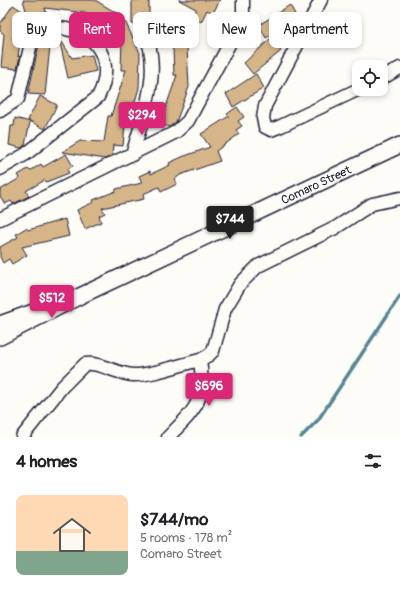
<!DOCTYPE html>
<html lang="en">
<head>
<meta charset="utf-8">
<style>
	body { margin:0; font-family:Pangolin,sans-serif; background:#f6f6f6; color:#202124; height:100vh; display:flex; flex-direction:column; font-size:15px; white-space:nowrap }
	* { box-sizing:border-box; margin:0 }
	p { font-size:13px; color:#757577 }
	.icon { flex:none; width:22px; height:22px; fill:none; stroke:currentColor; stroke-width:2; stroke-linecap:round; stroke-linejoin:round }
	.map { position:relative; height:437px; overflow:hidden }
	.sheet { display:flex; flex-direction:column; background:#fff; flex:1 }
	.sheet>* { flex:none }
	.top-card { position:absolute; left:12px; top:12px; width:376px; height:36px; display:flex; gap:8px }
	.fabs { position:absolute; left:352px; top:60px; display:grid; gap:8px }
	.fabs a { display:grid; place-items:center; width:36px; height:36px; border-radius:8px; background:#fff; box-shadow:0 2px 6px #0003; font-size:20px }
	.price { position:absolute; translate:-50% -34px; padding:0 9px; border-radius:4px; background:#db2777; color:#fff; font-size:13px; line-height:26px; filter:drop-shadow(0 1px 2px #0008) }
	.price::after { content:''; position:absolute; left:50%; top:24px; width:12px; height:9px; margin-left:-6px; background:inherit; clip-path:polygon(0 0,100% 0,50% 100%) }
	.price.current { background:#222; color:#fff }
	ul { padding:0; list-style:none }
	li { display:flex; align-items:center; gap:12px; height:100px; padding:0 16px }
	li span { display:grid; place-items:center; flex:none; width:112px; height:80px; border-radius:8px; color:#555 }
	li>.icon { margin-inline-start:auto }
	span .icon { width:48px; height:48px; fill:#fffc; stroke-width:1 }
	li b { font-size:17px }
	h2 { display:flex; justify-content:space-between; align-items:center; height:48px; padding:0 16px; font-size:17px }
	.tag { padding:0 14px; border-radius:8px; background:#fff; box-shadow:0 2px 6px #0003; font-size:14px; line-height:36px }
	.tag.current { background:#db2777; color:#fff }
	.map>svg:first-child { display:block }
	.water { fill:#78c9ce; stroke:#568693 }
	.lines { fill:none; stroke-linecap:round; stroke-linejoin:round }
	.stream { stroke:#568693; stroke-width:3.5 }
	.building { fill:#d6b689; stroke:#22223b }
	.minor-casing { stroke:#22223b; stroke-width:15 }
	.tertiary-casing { stroke:#22223b; stroke-width:18 }
	.minor { stroke:#fdfcf7; stroke-width:12 }
	.tertiary { stroke:#fdfcf7; stroke-width:15 }
	.labels { text-anchor:middle; stroke-width:3; stroke-linejoin:round; paint-order:stroke }
	.street-label { font-size:12px; fill:#22223b; stroke:#fdfcf7 }
</style>
</head>
<body>
<div class="map">
<svg width="400" height="437" viewBox="0 0 400 437">
	<rect width="100%" height="100%" fill="#fdfcf7"/>
	<filter id="ink" filterUnits="userSpaceOnUse"><feTurbulence type="fractalNoise" baseFrequency=".025" numOctaves="2"/><feDisplacementMap in="SourceGraphic" scale="8" xChannelSelector="R" yChannelSelector="G"/><feConvolveMatrix kernelMatrix="1 2 1 2 8 2 1 2 1" color-interpolation-filters="sRGB"/></filter>
	<g filter="url(#ink)">
		<path class="water" d="M219,12L226,16L220,27L213,23Z"/>
		<g class="lines">
			<path class="stream" d="M301,437L318,420L400,296"/>
		</g>
		<path class="building" d="M23,0H95L123,17L140,53L139,88L131,115L126,114L123,146L113,145L112,156L105,159L62,152L80,141L104,142L108,116H111L126,70H121L122,40L115,44L107,27L85,13L45,8L46,13L27,16L12,39L20,40L18,57L20,56L17,69L1,67L4,34L0,31V24L13,5L27,14Z
			M134,0H149V24H132V1Z
			M179,0H220L213,13L207,10L201,22L192,17L196,9Z
			M290,5L298,20L266,38L259,25Z
			M172,13L189,46L187,47L189,87L176,122L169,127L160,124L177,75H174L173,50L157,20Z
			M51,36L45,95L28,94L39,44Z
			M271,38L281,51L253,74L244,63Z
			M62,42L72,58L92,55L96,71L68,78L60,43Z
			M256,74L264,88L233,107L226,94Z
			M40,96L57,105L45,129L28,120Z
			M237,107L244,117L238,121L242,126L236,130L239,134L216,151L220,161L180,175L175,179L177,184L161,192L159,187L143,194L144,199L102,208L105,213L99,216L101,222L85,229L77,210L94,202L93,200L116,191V189L142,183L139,176L150,171L151,174L170,165L169,163L182,157L210,147L201,134L229,116L227,114Z
			M15,118L30,122L25,145L21,148L9,145L11,126H14Z
			M66,154L73,166L67,169L69,173L46,182L45,180L26,191L29,196L13,204L11,201L5,204L0,196V190L20,178L18,175L28,169L30,171L41,164L43,167Z
			M65,219L69,236L22,247L27,255L12,264L9,259L3,263L0,257V247L18,237L16,234L26,228L28,230Z"/>
		<g class="lines">
			<g class="minor-casing">
				<path id="minor" d="M321,0L265,106L263,118L265,127L271,130L281,126L359,89
					M381,79L400,68
					M0,111L18,99L31,43C33,37 35,31 41,28C49,25 58,27 66,29C102,35 114,66 98,97L26,154L0,169
					M132,155C143,116 163,70 144,31
					M0,219L176,132L188,121L239,26L243,14V0
					M22,437L62,387L85,364C100,362 117,374 133,375C150,376 182,364 200,360L209,355L213,351L225,309L240,284L258,266L335,228L372,204L400,198
					M168,437C196,409 206,401 200,360"/>
			</g>
			<g class="tertiary-casing">
				<path id="tertiary" d="M0,324L36,311
					M0,337L80,296L400,145"/>
			</g>
			<use href="#minor" class="minor"/>
			<use href="#tertiary" class="tertiary"/>
		</g>
	</g>
	<g class="labels">
		<g class="street-label">
			<text transform="translate(316 185) rotate(-25)" y="4">Comaro Street</text>
		</g>
	</g>
</svg>
<div class="fabs">
<a><svg class="icon" aria-label="locate" viewBox="0 0 24 24"><circle cx="12" cy="12" r="6"/><path d="M12 2v4M12 18v4M2 12h4M18 12h4"/></svg></a>
</div>
<b class="price" style="left:142px;top:136px">$294</b>
<b class="price current" style="left:230px;top:240px">$744</b>
<b class="price" style="left:52px;top:319px">$512</b>
<b class="price" style="left:209px;top:407px">$696</b>
<div class="top-card">
<a class="tag">Buy</a>
<a class="tag current">Rent</a>
<a class="tag">Filters</a>
<a class="tag">New</a>
<a class="tag">Apartment</a>
</div>
</div>
<section class="sheet">
<h2>4 homes<svg class="icon" aria-label="filters" viewBox="0 0 24 24"><path d="M4 7h16M4 17h16"/><circle cx="9" cy="7" r="2"/><circle cx="15" cy="17" r="2"/></svg></h2>
<ul>
<li><span style="background:linear-gradient(#ffd9b3 70%,#7fa58c 0)"><svg class="icon" aria-label="home" viewBox="0 0 24 24"><path d="M3 11l9-7 9 7M6 9v11h12V9"/></svg></span><div><b>$744/mo</b><p>5 rooms · 178 m²</p><p>Comaro Street</p></div></li>
</ul>
</section>
</body>
</html>
